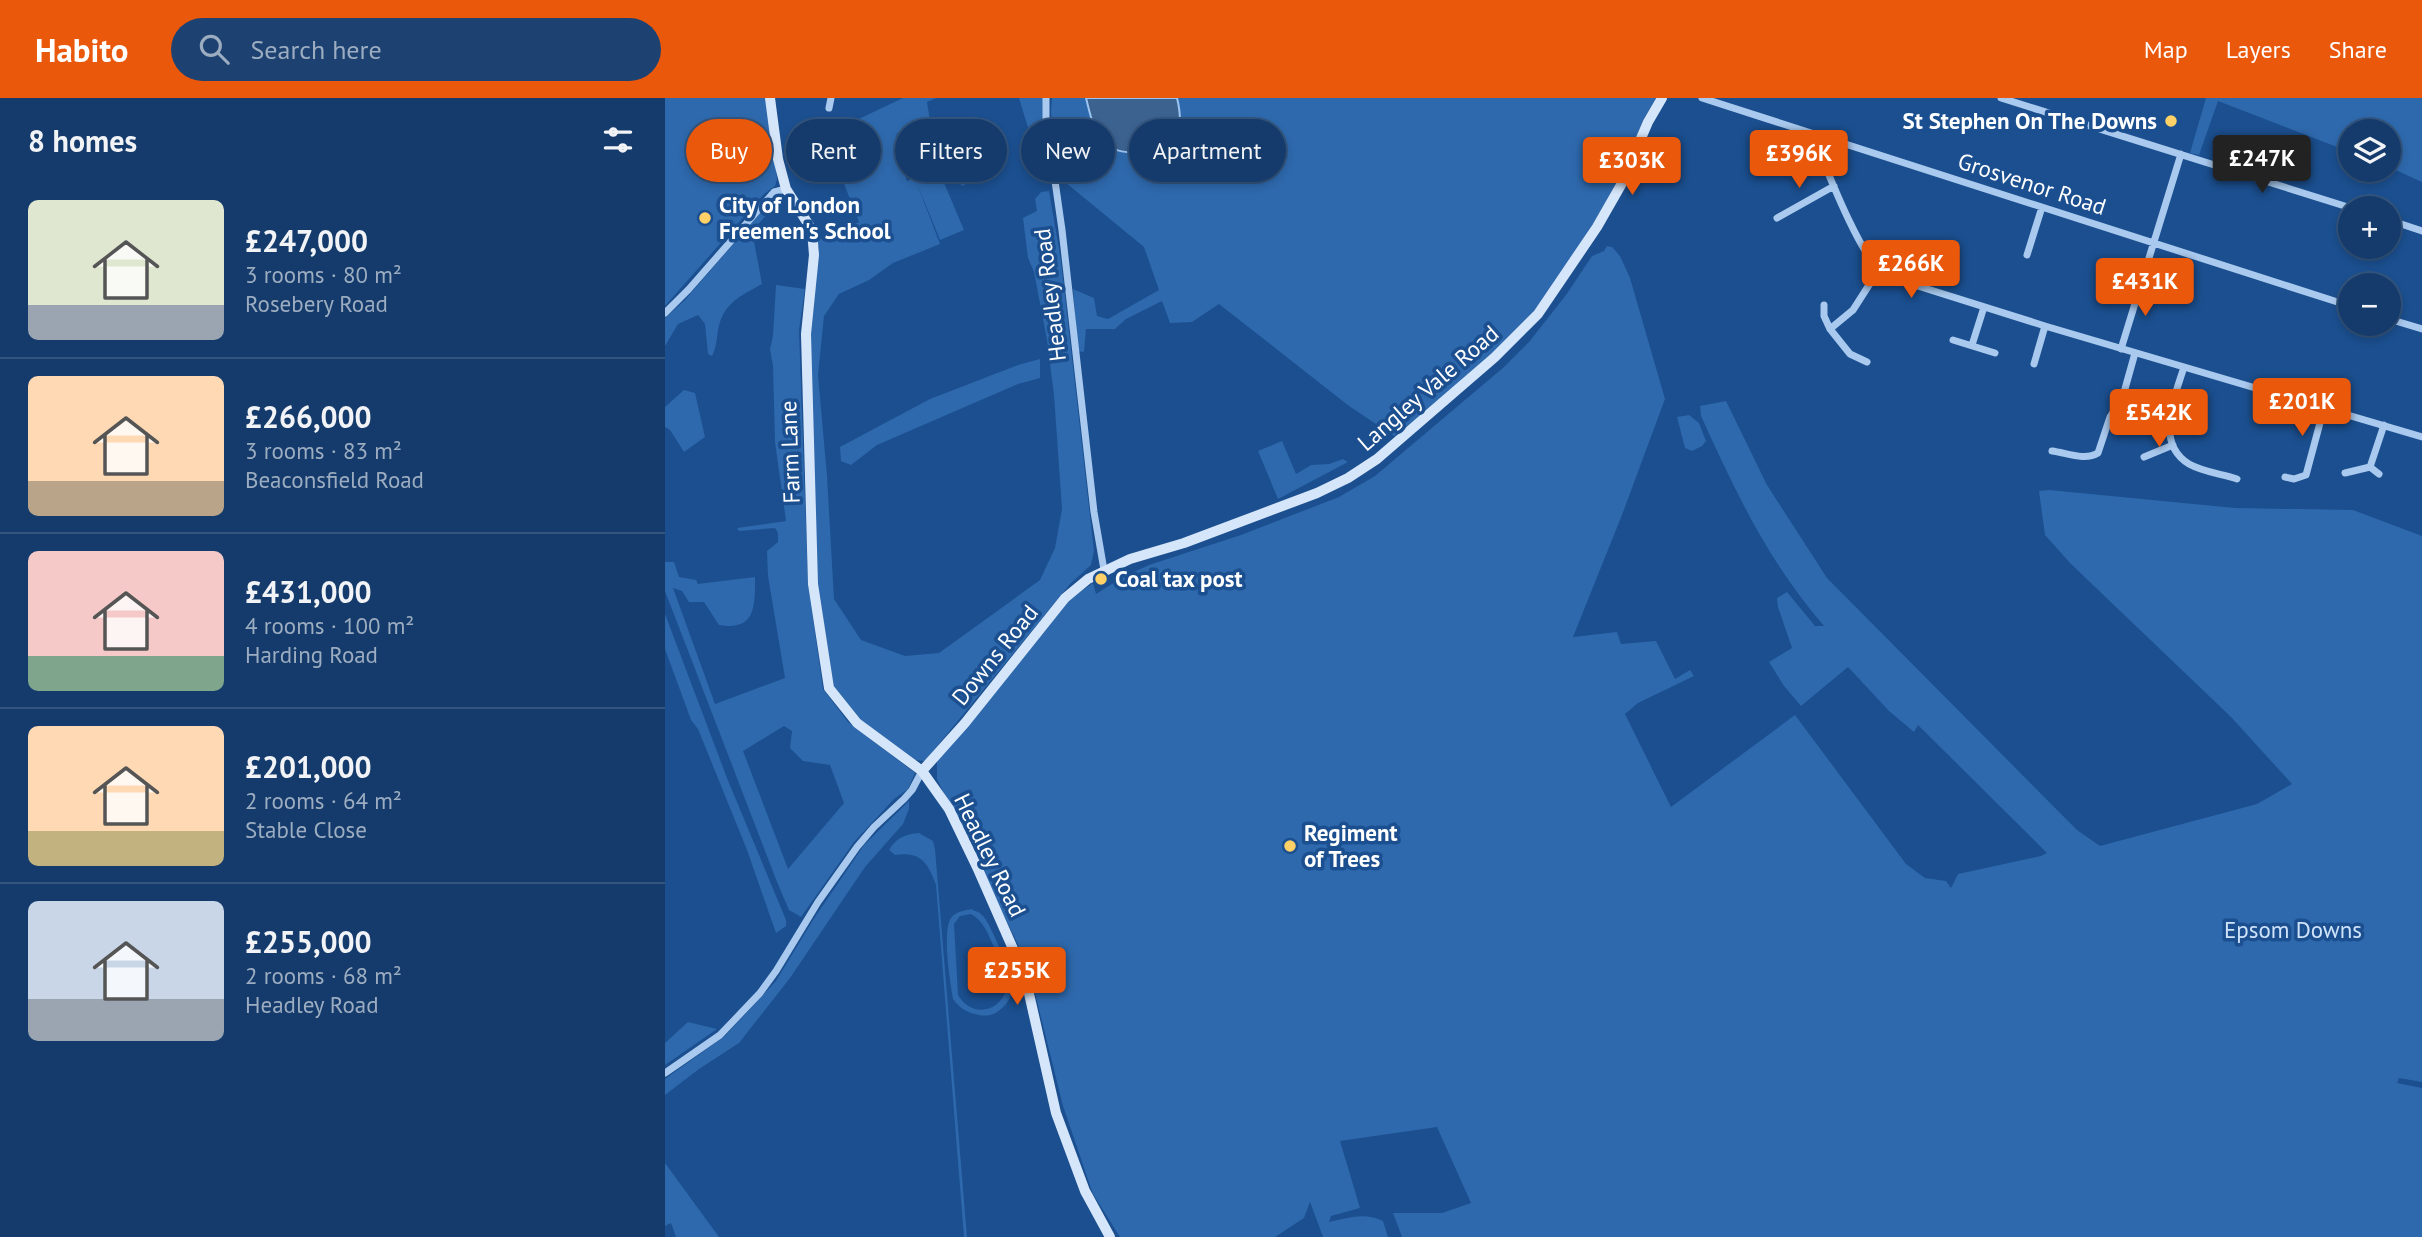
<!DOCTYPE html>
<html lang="en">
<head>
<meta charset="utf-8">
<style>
	body { margin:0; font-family:"PT Sans",sans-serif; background:#1d4271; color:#f1f3f6; height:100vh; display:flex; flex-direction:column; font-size:26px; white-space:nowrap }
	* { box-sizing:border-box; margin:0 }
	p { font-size:23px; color:#9dadc1 }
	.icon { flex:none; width:38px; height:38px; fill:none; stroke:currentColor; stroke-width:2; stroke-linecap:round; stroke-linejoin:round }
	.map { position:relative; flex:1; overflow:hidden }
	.details { display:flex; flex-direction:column; background:#143b6b; width:665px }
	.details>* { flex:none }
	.top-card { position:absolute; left:21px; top:21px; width:665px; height:63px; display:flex; gap:14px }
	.tools { position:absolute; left:1673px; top:21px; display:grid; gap:14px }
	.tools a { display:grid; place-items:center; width:63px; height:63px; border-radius:50%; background:#143b6b; box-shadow:0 4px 10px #0003,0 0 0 2px #33557e; font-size:35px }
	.price { position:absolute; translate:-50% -60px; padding:0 16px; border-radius:7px; background:#ea580c; color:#fff; font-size:23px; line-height:46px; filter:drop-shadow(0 2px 4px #0008) }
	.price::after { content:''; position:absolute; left:50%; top:42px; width:21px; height:16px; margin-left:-10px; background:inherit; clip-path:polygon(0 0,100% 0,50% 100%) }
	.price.on { background:#222; color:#fff }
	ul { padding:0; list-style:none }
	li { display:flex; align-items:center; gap:21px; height:175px; padding:0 28px }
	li+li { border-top:2px solid #33557e }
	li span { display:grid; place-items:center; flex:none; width:196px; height:140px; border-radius:10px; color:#555 }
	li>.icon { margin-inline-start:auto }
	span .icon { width:84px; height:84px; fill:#fffc; stroke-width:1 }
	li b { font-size:30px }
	h2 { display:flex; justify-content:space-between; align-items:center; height:84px; padding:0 28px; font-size:30px }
	.tag { padding:0 24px; border-radius:32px; background:#143b6b; box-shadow:0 4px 10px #0003,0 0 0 2px #33557e; font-size:24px; line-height:63px }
	.tag.on { background:#ea580c; color:#fff }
	header { display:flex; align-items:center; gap:42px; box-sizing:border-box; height:98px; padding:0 35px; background:#ea580c; color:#fff }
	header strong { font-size:33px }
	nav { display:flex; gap:38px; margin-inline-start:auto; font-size:24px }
	.search { width:490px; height:63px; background:#1d4271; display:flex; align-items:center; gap:18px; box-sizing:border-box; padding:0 24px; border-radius:38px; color:#9dadc1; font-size:26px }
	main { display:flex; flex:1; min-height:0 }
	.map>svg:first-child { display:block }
	.green { fill:#2e69ad; fill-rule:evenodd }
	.water { fill:#3c6290; stroke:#9cc4f0; stroke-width:2 }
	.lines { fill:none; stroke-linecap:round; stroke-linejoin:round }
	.street { stroke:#a9c9ee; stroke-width:7 }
	.secondary { stroke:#d6e6fa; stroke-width:10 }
	.poi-dot { fill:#ffd166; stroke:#1b4f8f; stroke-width:2.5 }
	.labels { text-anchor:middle; stroke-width:7; stroke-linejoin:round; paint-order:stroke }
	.poi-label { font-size:23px; font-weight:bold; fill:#fff; stroke:#1b4f8f; text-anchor:start }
	.street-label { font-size:23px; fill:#fff; stroke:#1b4f8f }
	.park-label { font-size:23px; fill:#cfe3fa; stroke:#1b4f8f }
</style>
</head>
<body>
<header>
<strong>Habito</strong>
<div class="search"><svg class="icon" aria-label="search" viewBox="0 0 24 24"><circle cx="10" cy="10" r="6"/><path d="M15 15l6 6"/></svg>Search here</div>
<nav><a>Map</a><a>Layers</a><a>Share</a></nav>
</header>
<main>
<section class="details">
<h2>8 homes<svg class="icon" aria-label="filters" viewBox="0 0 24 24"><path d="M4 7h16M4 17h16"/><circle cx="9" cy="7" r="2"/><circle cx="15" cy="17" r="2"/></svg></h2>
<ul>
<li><span style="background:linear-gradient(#dfe7d0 75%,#9aa5b1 0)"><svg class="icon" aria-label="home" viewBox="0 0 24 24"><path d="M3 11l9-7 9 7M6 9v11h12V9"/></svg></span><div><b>£247,000</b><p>3 rooms · 80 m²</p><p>Rosebery Road</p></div></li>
<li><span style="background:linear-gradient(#ffd9b3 75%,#b9a48a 0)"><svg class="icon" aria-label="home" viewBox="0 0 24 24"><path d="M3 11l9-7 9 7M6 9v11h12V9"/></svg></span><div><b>£266,000</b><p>3 rooms · 83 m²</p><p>Beaconsfield Road</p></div></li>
<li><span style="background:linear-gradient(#f6c9c9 75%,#7fa58c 0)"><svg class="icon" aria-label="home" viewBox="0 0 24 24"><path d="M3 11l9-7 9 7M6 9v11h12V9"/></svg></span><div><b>£431,000</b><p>4 rooms · 100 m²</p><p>Harding Road</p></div></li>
<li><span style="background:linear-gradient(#ffd9b3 75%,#c2b280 0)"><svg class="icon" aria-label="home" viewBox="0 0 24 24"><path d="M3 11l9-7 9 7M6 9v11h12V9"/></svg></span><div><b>£201,000</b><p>2 rooms · 64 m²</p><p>Stable Close</p></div></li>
<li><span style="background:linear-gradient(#c9d6e8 70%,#9aa5b1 0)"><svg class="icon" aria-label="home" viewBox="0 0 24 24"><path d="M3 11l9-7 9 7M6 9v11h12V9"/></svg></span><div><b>£255,000</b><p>2 rooms · 68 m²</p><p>Headley Road</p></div></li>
</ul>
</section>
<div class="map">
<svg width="1757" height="1139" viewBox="0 0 1757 1139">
	<rect width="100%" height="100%" fill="#1b4f8f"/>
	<path class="green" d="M0,0H102L112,81L110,88L99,96L0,208Z
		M238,0H271L262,4L265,23L232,35L230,47L242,83L250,80L251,83L274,73L299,132L275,142L251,83L275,146L228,165L204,182L174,196L159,218L153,277L162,378L169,501L196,542L240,558L274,555L375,482L390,450L397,411L389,297L382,242L369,174L363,160L358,120L372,113L370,101L376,94L384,93L396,163L429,453L426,467L405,486L260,663L249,662L195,623L168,589L152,483L145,237L154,150L151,143L194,124L160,37Z
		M354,0H378V43L374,49L368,46Z
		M387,0H991L979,20L956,78L928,129L895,179L855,231L754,319L729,338L684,308L554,206L527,224L505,225L497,203L461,221L450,231H421L419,254L413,253L408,191L429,200L432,218L443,221L494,192L479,149L395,80L386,15Z
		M1541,0H1757V84L1724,69V33H1685V54L1553,3L1534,57L1525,55Z
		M268,23L279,64L244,76L235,50V35Z
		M299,58L307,83L297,88L295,85L289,63Z
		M111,97L119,98L87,133L97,186C79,196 62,203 55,224C51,236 53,247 47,258L43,256L40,226L33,217L13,226L0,248V220L19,203Z
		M942,148L947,149L955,158L965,180L1000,301L957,417L908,539L952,534L956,546L991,543L1010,581L1025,572L1029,578L973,605L960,616L1006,709L1130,617L1241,766L1260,780L1281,783L1286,790L1293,776L1376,758L1382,755L1253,627L1249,634L1224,613L1183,569L1136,608L1119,588L1104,564L1127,550L1113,509L1112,500L1122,494L1150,528H1159C1103,463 1071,395 1036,318L1035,308L1061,303L1102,387L1162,480L1412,732L1435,748L1592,706L1627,686L1566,619L1406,466L1380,437L1374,393L1384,392L1570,410L1688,412L1757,438V984L1734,980L1732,985L1757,990V1139H737L728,1115H777L806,1105L772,1029L675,1043L695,1110L666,1118L664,1124C684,1120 699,1114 718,1123L723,1139H658L645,1104L639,1120L610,1139H455L428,1096L398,1008L363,867L272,681V663L405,501L428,485L431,496L458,479L484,467L576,437L674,399L710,378L839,269L864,244L901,197L927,158L939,153Z
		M111,187L140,191L134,232L143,485L158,591L183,624L250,675L243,691L229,701L189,744L136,819L124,812L112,784L0,493V464H9L14,479L31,482L33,486L90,479C90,508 91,533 54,527L39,504H24L17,493L8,490L50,606L120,580L103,478L102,453L113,444V435L110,430L74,433L72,430L121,423L110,344L108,268L105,251L108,238ZM119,628L127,633L125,650L138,663L165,667L179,705L123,771L78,653Z
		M375,261V280L353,286L212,347L186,367L176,363L175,349L265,301L353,267Z
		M19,292L30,295L40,339L19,354L5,332L0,329V309Z
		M1024,317L1034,325L1041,343L1037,348L1027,353L1020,350L1012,319Z
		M617,343L631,376L646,367L664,366L678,361L683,364L613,401L593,353Z
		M0,516L62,680L121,822V828L111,835L82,752L33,631L26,622L0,551Z
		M244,703V711L238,726L200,769L125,880L74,945L34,971L0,997V981L60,938L111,883L148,822L199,747Z
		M254,735L268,743L270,751L302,1139H299L271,787C263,765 256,753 230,757L224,752C231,740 240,736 254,735Z
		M306,811C309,813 313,813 316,816C323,822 328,836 332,844C341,864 358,890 338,909C331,916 325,919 314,917C303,915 294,910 288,901C285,884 277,833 286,820C291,813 299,813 306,811ZM306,816C318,823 323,835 328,847C333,857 340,868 342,878C346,910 310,925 293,897L289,826L295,818Z
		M23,924L52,931L0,967V945Z
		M0,1065L54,1139H11L6,1125L0,1128Z"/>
	<path class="water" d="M421,0H512C521,36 509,58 470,55C459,54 448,53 439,45C428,33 425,15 421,0Z"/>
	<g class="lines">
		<path class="street" d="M381,0V20L397,132L429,414L439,472
			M1037,0L1685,208
			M1336,0L1686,110
			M164,10L166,0
			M1150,36L1149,40C1161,70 1197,164 1221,178L1380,228L1757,339
			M1112,120L1169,88
			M1724,122L1757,133
			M1362,157L1377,109
			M1159,207V218L1165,231
			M0,215L24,191L109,94L121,91
			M1724,221L1757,231
			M1288,242L1330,255
			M1307,247L1319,209
			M1456,251L1516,56
			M1202,264L1185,256L1165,231L1188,212L1213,173
			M1369,266L1380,228
			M1519,269C1510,298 1489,345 1524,366C1538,374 1557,376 1572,381
			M1387,353C1402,355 1420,363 1433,355L1445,319L1458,298L1470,255
			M1479,359L1508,347
			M1705,369L1714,376
			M1680,375L1705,369L1719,327
			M1620,379L1629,381L1641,377L1659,310
			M0,975L55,937L95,895L111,873L153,804L192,749L209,729L239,701L247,692L257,673"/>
		<path class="secondary" d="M105,0L113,61L121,91L147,132L149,157L141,236L148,486L164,590L192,625L257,673L284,711L312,769L360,878L391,1015L420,1093L445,1139
			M257,673L300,625L400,500L423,481L465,461L519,445L652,395L683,380L712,361L830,259L873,216L932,129L956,87L983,24L997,0"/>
	</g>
	<g class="poi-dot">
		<circle cx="1506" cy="23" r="7"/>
		<circle cx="40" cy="120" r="7"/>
		<circle cx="436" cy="481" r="7"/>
		<circle cx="625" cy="748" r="7"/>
	</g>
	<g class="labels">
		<g class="poi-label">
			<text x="1492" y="31" text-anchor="end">St Stephen On The Downs</text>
			<text x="54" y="115">City of London<tspan x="54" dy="26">Freemen's School</tspan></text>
			<text x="450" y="489">Coal tax post</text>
			<text x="639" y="743">Regiment<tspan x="639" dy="26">of Trees</tspan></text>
		</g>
		<g class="street-label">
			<text transform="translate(1367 86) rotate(18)" y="8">Grosvenor Road</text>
			<text transform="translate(385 197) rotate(-97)" y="8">Headley Road</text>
			<text transform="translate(763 290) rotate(-41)" y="8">Langley Vale Road</text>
			<text transform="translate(125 354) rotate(-92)" y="8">Farm Lane</text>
			<text transform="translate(330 557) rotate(-51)" y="8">Downs Road</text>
			<text transform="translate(325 757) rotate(64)" y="8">Headley Road</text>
		</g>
		<g class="park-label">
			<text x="1628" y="840">Epsom Downs</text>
		</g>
	</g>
</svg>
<div class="tools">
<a><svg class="icon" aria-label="layers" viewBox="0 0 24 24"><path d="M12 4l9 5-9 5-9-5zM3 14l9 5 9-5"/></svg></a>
<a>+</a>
<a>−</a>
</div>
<b class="price" style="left:1134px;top:92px">£396K</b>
<b class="price on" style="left:1597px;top:97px">£247K</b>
<b class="price" style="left:967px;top:99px">£303K</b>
<b class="price" style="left:1246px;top:202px">£266K</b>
<b class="price" style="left:1480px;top:220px">£431K</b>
<b class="price" style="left:1637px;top:340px">£201K</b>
<b class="price" style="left:1494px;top:351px">£542K</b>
<b class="price" style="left:352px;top:909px">£255K</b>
<div class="top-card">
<a class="tag on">Buy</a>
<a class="tag">Rent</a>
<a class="tag">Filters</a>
<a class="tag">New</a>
<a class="tag">Apartment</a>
</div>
</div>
</main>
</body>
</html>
